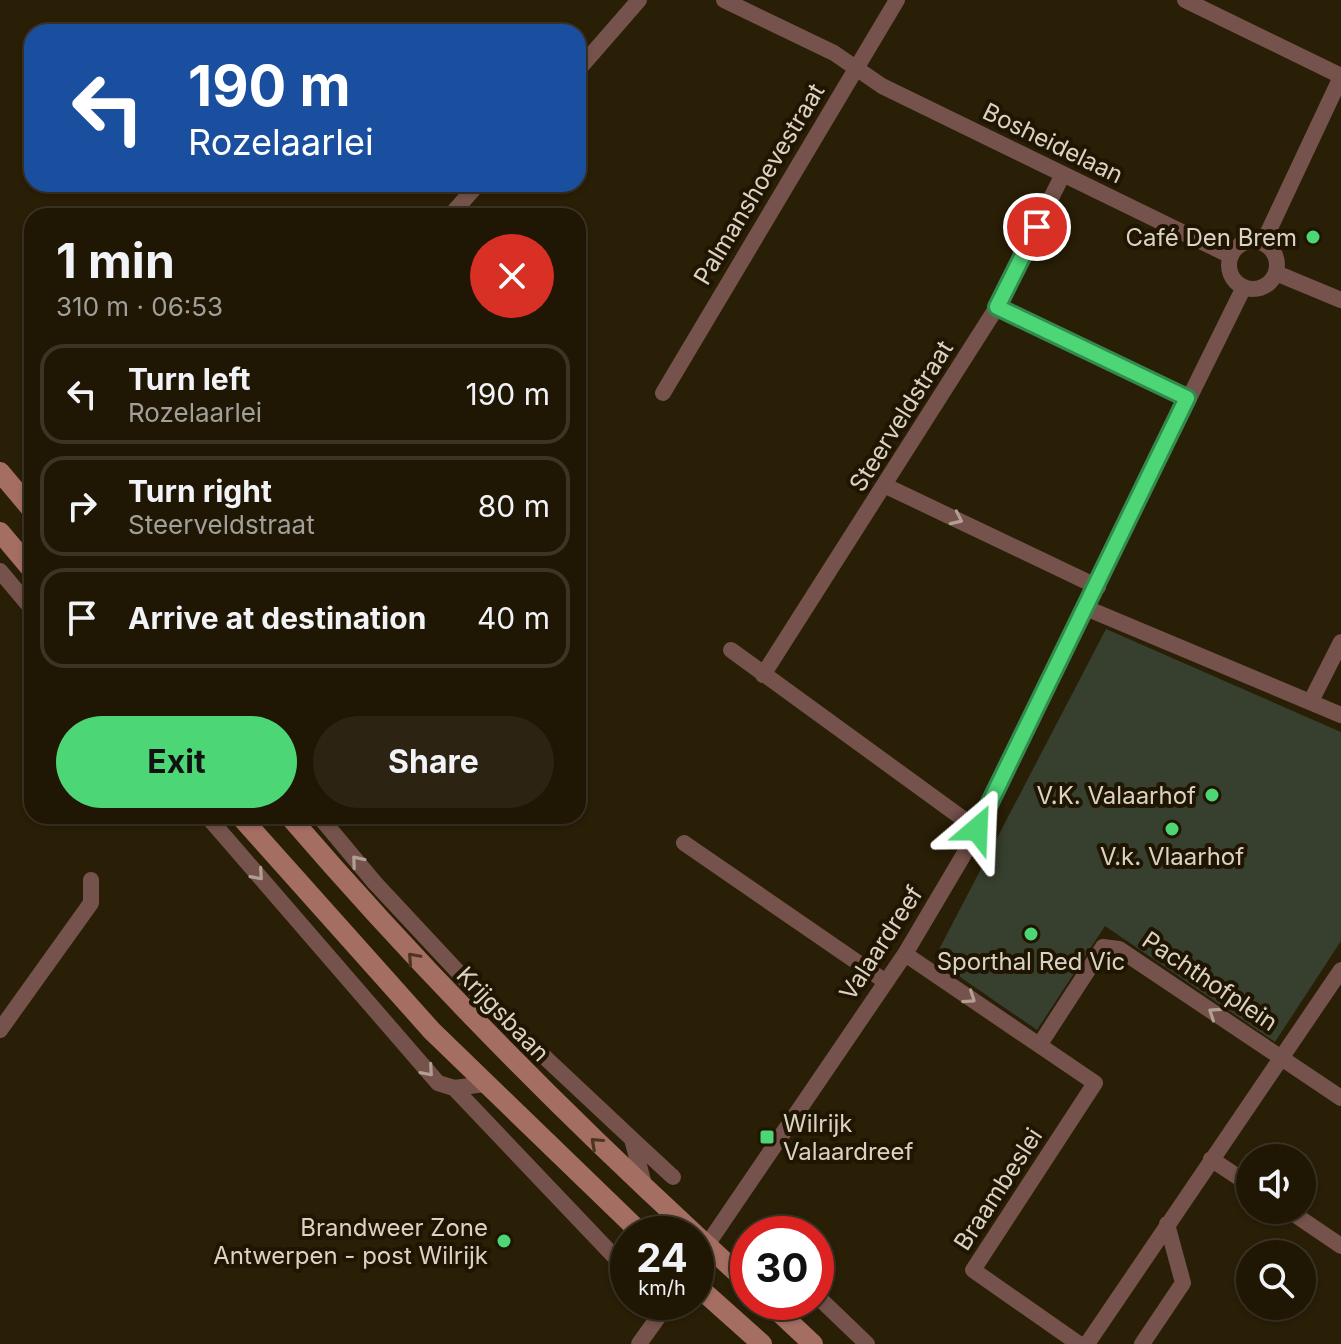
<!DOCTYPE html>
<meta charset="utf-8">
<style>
body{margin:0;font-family:Inter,sans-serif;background:#2c2313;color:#f1f3f6;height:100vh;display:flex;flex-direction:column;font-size:30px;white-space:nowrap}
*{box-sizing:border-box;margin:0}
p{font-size:26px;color:#a19f9a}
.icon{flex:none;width:44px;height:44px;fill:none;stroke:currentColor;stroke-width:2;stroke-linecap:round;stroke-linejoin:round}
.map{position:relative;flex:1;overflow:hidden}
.sheet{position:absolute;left:24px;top:208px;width:562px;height:616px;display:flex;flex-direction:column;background:#1f1604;border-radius:24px;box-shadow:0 2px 6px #0004,0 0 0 2px #3c3526}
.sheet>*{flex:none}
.banner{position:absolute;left:24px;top:24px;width:562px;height:168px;border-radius:24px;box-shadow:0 2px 6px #0004,0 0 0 2px #3c3526;background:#1a4fa0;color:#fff;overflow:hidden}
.controls{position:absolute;left:1236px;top:1144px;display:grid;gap:16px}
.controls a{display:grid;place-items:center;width:80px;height:80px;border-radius:50%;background:#1f1604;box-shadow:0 2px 6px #0004,0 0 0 2px #3c3526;font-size:40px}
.speed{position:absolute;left:610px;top:1216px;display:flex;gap:16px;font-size:40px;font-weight:700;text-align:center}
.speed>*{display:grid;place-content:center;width:104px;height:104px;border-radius:50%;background:#1f1604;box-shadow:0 2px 6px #0004,0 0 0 2px #3c3526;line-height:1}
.speed small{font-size:20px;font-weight:400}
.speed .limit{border:12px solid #d22;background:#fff;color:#111}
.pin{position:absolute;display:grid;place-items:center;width:68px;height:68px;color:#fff;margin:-34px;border:4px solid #fff;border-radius:50%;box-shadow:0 2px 8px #0007}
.me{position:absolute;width:88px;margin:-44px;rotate:26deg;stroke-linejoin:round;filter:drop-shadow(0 0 6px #0008)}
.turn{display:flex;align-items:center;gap:28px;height:168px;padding:0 32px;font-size:36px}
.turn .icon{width:104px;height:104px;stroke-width:2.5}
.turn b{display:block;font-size:56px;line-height:68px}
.round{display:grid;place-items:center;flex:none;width:84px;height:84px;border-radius:42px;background:#2c2313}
.headline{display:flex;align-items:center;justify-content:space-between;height:136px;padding:0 32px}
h1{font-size:48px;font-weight:700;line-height:60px}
.primary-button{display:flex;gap:16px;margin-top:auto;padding:16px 32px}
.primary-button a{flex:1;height:92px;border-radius:48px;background:#4dd676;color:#111;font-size:32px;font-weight:700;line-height:92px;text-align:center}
.primary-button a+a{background:#2c2313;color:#f1f3f6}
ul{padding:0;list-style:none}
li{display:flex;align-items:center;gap:24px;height:100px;margin:0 16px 12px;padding:0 16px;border:4px solid #3c3526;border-radius:24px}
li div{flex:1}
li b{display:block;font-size:30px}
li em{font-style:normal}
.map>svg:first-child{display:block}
</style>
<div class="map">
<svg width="1341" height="1344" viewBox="0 0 1341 1344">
<rect width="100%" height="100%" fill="#291e06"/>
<!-- green -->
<path fill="#373f2e" d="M 1106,629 L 1341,732 L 1341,941 L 1275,1042 L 1105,926 L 1037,1030 L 934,959 Z"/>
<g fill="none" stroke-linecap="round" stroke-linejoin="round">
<!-- minor -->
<path stroke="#75524b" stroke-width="16" d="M 724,0 L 834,53 L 882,86 L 1231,256
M 1185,0 L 1341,76
M 578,70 L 639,0
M 450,216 L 478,184
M1229 265a24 24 0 1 1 48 0a24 24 0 1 1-48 0Z
M 1263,243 L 1341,77
M 1276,273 L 1341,300
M 997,307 L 1187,398
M 663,393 L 897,0
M 886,486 L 1098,587
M 0,571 L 32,609
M 1086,608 L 1341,715
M 731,650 L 977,829
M 763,675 L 997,307 L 1063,174
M 1311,701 L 1341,642
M 207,816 L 438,1083 L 454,1088 L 485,1084
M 319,816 L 375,883 L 487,1003 L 632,1139 L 645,1188
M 684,843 L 886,982
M 905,954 L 1095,1083 L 973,1270 L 1079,1344
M 0,1030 L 91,903 L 91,880
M 1040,1044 L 1103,947 L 1119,949 L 1341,1098
M 454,1088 L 628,1271
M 633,1140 L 673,1177
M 1211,1159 L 1250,1185
M 1288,1210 L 1341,1246
M 696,1261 L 905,954 L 963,856 L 1244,287
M 816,1295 L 867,1344
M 639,1344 L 669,1302
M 1087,1344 L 1341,970
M 1142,1344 L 1183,1283 L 1167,1224"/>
<!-- secondary -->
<path stroke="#a56e63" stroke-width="20" d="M 0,472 L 32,510
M 0,532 L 32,570
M 240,816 L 432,1031 L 642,1234
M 289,816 C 418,966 550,1100 695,1234
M 696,1235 L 748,1283
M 696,1285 L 762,1344
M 768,1302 L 813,1344"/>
</g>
<!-- one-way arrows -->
<defs><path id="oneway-chevron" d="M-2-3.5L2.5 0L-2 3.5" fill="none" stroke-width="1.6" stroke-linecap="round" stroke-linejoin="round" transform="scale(2)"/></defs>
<g stroke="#b29f94">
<use href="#oneway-chevron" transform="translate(957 519) rotate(25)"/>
<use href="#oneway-chevron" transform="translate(357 861) rotate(-130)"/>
<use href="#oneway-chevron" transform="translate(258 875) rotate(49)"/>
<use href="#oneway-chevron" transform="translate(970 998) rotate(34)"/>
<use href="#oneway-chevron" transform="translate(1214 1013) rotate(-146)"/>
<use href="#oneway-chevron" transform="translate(428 1071) rotate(49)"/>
</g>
<g stroke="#4e3423">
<use href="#oneway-chevron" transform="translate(413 958) rotate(-132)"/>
<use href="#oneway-chevron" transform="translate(596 1143) rotate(-138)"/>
</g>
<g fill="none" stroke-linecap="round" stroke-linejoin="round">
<!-- route casing -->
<g stroke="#328b4d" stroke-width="20">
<path id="route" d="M 977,829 L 1187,398 L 997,307 L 1037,227"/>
</g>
<!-- route -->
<use href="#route" stroke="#4dd676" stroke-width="14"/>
</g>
<!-- markers -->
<g fill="#4dd676" stroke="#1f1500" stroke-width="3">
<circle cx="1313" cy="237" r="8"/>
<circle cx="1212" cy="795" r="8"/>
<circle cx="1172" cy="829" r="8"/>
<circle cx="1031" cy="934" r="8"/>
<rect x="759" y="1129" width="16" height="16" rx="4"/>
<circle cx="504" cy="1241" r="8"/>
</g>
<g text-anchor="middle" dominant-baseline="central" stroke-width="8" stroke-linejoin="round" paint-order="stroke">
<!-- street labels -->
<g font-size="24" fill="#dad3c5" stroke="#1f1500">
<text transform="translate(1053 143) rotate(26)">Bosheidelaan</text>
<text transform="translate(759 184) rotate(-59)">Palmanshoevestraat</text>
<text transform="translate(901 416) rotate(-58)">Steerveldstraat</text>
<text transform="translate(881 943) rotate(-57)">Valaardreef</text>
<text transform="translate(1210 981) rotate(34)">Pachthofplein</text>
<text transform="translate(503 1014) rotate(46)">Krijgsbaan</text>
<text transform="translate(998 1189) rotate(-57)">Braambeslei</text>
</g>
<!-- poi labels -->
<g font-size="24" fill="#dad3c5" stroke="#1f1500" text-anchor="end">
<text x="1297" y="237">Café Den Brem</text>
<text x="1196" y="795">V.K. Valaarhof</text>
<text x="1172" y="856" text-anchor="middle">V.k. Vlaarhof</text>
<text x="1031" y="961" text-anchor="middle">Sporthal Red Vic</text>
<text x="783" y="1123" text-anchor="start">Wilrijk<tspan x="783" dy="28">Valaardreef</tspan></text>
<text x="488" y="1227">Brandweer Zone<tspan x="488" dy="28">Antwerpen - post Wilrijk</tspan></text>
</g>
</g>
</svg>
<div class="controls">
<a><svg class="icon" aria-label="sound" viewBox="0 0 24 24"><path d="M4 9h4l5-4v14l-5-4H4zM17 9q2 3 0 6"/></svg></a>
<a><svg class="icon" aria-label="search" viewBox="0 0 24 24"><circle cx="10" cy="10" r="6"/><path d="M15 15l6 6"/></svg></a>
</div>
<div class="speed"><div>24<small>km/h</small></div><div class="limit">30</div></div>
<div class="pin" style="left:1037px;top:227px;background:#d93025"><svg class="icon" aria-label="arrive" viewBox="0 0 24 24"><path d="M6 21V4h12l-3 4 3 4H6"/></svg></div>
<svg class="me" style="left:977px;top:829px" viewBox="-20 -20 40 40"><path d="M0-17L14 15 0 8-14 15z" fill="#4dd676" stroke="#fff" stroke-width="4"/></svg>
<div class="banner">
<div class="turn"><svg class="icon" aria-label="left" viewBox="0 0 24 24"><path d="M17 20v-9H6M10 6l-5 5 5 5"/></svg><div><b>190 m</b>Rozelaarlei</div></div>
</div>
<section class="sheet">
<div class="headline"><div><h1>1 min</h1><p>310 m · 06:53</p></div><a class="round" style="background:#d93025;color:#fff"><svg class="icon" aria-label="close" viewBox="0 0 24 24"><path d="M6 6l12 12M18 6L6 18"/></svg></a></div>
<ul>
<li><svg class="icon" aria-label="left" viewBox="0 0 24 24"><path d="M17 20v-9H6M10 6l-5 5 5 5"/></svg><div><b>Turn left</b><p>Rozelaarlei</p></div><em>190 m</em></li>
<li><svg class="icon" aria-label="right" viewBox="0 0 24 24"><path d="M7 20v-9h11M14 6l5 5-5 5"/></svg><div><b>Turn right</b><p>Steerveldstraat</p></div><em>80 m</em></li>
<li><svg class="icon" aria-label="arrive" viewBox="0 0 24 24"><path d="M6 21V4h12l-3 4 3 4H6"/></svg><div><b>Arrive at destination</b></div><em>40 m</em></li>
</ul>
<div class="primary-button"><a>Exit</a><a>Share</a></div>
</section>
</div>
